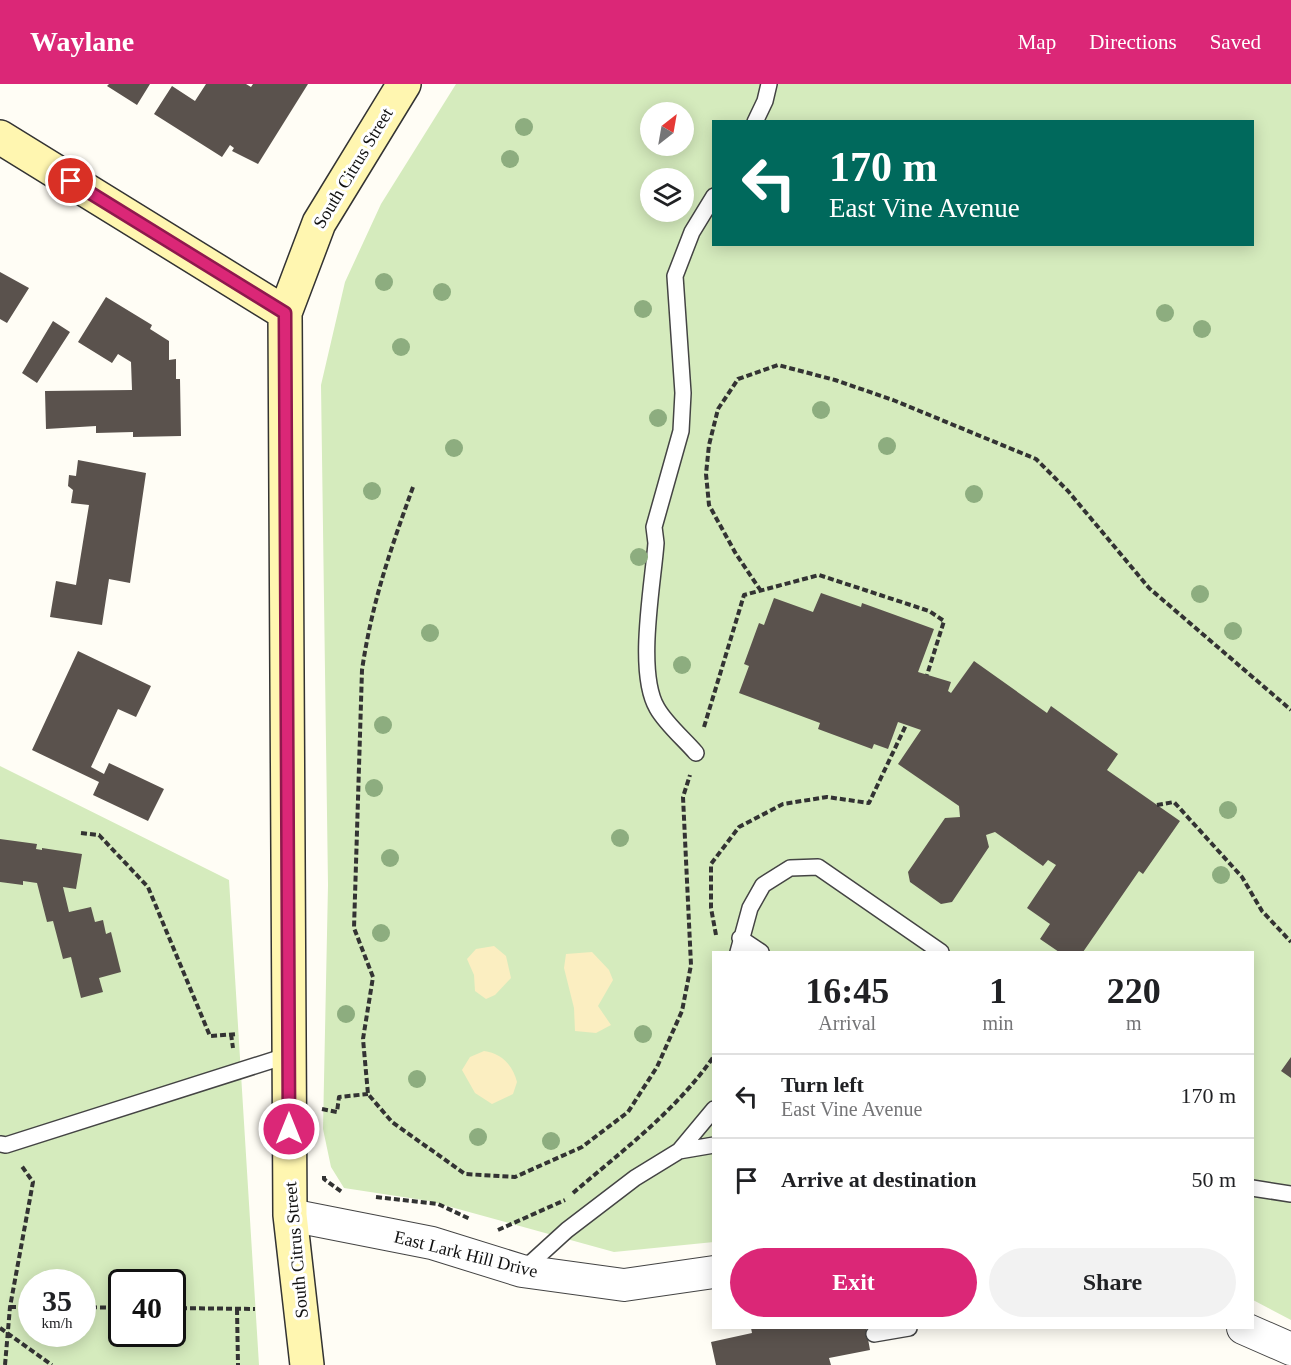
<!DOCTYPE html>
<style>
body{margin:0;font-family:"Times New Roman",serif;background:#f2f2f2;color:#202124;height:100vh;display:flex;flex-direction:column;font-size:22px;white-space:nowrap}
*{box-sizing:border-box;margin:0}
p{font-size:20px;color:#757577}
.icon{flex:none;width:33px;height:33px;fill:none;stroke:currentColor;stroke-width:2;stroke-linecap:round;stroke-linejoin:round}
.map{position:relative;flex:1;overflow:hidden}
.side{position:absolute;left:712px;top:867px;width:542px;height:378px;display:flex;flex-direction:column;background:#fff;border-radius:0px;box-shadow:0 3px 15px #0003}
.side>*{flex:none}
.top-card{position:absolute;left:712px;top:36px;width:542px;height:126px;border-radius:0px;box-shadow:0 3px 15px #0003;background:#00695c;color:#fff;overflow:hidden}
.needle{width:39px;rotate:31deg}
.controls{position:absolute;left:640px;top:18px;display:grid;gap:12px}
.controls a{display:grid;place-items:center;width:54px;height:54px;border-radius:50%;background:#fff;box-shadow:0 3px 15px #0003;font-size:30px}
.speed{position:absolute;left:18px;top:1185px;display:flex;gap:12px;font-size:30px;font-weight:700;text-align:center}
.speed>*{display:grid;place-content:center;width:78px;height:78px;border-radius:50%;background:#fff;box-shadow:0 3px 15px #0003;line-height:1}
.speed small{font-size:15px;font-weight:400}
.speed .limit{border:3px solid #111;border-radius:9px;background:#fff;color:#111}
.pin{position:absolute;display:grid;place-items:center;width:51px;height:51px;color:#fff;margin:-26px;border:3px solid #fff;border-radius:50%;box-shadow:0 2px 6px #0007}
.me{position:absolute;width:66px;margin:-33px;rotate:0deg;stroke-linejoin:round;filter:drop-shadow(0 0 4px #0008)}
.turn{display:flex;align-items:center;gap:21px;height:126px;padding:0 18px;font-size:27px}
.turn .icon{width:78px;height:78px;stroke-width:2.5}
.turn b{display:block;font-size:42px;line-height:51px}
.eta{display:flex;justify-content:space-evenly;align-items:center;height:102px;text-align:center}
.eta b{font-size:36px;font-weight:800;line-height:42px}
.primary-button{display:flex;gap:12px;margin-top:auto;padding:12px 18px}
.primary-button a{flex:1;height:69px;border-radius:36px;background:#db2777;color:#fff;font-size:24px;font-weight:800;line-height:69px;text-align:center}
.primary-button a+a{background:#f2f2f2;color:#202124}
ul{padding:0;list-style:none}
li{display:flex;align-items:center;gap:18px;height:84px;padding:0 18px;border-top:2px solid #e0e0e0}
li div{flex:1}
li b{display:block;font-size:22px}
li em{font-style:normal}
header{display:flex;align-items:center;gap:36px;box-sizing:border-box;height:84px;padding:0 30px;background:#db2777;color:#fff}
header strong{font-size:28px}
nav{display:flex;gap:33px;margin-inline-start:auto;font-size:21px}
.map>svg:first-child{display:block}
</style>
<header>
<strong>Waylane</strong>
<nav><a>Map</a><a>Directions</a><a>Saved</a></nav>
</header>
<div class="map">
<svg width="1291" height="1281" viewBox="0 0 1291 1281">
<rect width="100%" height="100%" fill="#fffdf5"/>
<!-- green -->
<path fill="#d5ebbd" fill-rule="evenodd" d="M 456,0 L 1291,0 L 1291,1236 L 1253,1216 L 1252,868 L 714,868 L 714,1158 L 614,1168 L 429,1117 L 344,1104 L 331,1083 L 323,1045 L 328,801 L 321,301 L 345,198 L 381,120 ZM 651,28 L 684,28 L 684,62 L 651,62 ZM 714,38 L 1252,38 L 1252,160 L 714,160 ZM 651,94 L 684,94 L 684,128 L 651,128 Z
M 0,682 L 229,796 L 259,1281 L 0,1281 ZM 32,1198 L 82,1198 L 82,1250 L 32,1250 ZM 122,1198 L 172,1198 L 172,1250 L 122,1250 Z"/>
<!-- sand -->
<path fill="#fbeec1" d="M 494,862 L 506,872 L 511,894 L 495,911 L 486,915 L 475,907 L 474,891 L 467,875 L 476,865 Z
M 592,868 L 609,886 L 613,896 L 598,922 L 611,941 L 596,949 L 575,947 L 574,924 L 564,884 L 566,870 Z
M 484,967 C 501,969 513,981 517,998 L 513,1010 L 492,1020 L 475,1009 L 462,986 L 470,973 Z"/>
<!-- building -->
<path fill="#5a524d" d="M 109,0 L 150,0 L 137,21 L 107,2 Z
M 206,0 L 246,0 L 251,3 L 253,0 L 308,0 L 258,80 L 232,67 L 234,64 L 230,61 L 222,73 L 154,30 L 172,2 L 195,17 Z
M 0,188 L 29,204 L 7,239 L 0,235 Z
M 106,213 L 152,241 L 150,245 L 169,257 L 169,276 L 176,275 L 176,295 L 180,295 L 181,352 L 133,353 L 133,348 L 96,349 L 96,342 L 46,345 L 45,307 L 132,306 L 131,278 L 118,270 L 112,279 L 78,258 Z
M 53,237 L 70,248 L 37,299 L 22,289 Z
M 78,376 L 146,389 L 130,499 L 109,495 L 102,541 L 50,533 L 56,497 L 76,501 L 89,421 L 71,419 L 73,406 L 68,402 L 69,391 L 76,392 Z
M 821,509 L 861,523 L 862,519 L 934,545 L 918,588 L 951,598 L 948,607 L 951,609 L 974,577 L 1047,629 L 1051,622 L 1118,670 L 1107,686 L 1180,737 L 1143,790 L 1139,787 L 1083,868 L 1059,868 L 1040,855 L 1050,840 L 1027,824 L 1056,781 L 1048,776 L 1043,782 L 995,748 L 986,751 L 989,763 L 952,818 L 941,820 L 910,798 L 908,788 L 945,734 L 960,733 L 959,722 L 898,680 L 921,646 L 898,638 L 888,665 L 874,660 L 872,665 L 818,645 L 820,639 L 739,609 L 749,582 L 744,580 L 759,539 L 764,541 L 774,514 L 813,528 Z
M 78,567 L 151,602 L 136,633 L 118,625 L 91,683 L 104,690 L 109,679 L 164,705 L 148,737 L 93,711 L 99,698 L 32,666 Z
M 0,755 L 37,760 L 36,765 L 42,766 L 42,764 L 82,770 L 76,805 L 63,803 L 69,828 L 91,823 L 95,838 L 103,836 L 106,850 L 111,848 L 121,888 L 99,894 L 103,908 L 81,914 L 71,873 L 63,875 L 53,837 L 47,838 L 37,799 L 23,797 L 23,801 L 0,798 Z
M 1291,973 L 1291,994 L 1281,987 Z
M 751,1244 L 866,1244 L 870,1266 L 829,1274 L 831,1281 L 716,1281 L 711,1258 L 752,1249 Z"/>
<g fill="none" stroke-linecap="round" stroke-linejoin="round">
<!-- lane casing -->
<g stroke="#444" stroke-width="18">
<path id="lane" d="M 755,38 L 765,17 L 769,0
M 696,669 C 684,655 666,640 657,624 C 636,588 653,500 656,459 L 654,443 L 681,347 L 683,309 L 675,192 L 692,148 L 714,112
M 740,854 L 761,868
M 738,868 L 750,824 L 763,801 L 790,784 L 818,783 L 941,868
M 0,1060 L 6,1061 L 289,971
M 679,1067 L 714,1061
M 1252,1104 L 1291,1110
M 522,1187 L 567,1146 L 635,1094 L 679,1067 L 714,1025
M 874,1250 L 909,1244"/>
</g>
<!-- street casing -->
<g stroke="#444" stroke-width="34">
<path id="street" d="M 290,1131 L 432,1159 L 522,1187 L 624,1201 L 714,1188
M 1243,1244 L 1291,1265"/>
</g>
<!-- secondary casing -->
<g stroke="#333" stroke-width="36">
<path id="secondary" d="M 0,53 L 285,229
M 307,1281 L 290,1131 L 285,229 L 319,139 L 404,0"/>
</g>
<!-- path -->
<path stroke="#333" stroke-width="4" stroke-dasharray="6 3" stroke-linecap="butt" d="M 413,403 C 390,467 372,518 362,586 L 354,844 L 373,893 L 363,955 L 368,1010 L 392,1038 L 465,1090 L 515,1093 L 582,1063 L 628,1028 L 657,983 L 682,927 L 691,881 L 683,713 L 690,691
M 761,507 L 736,470 L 709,421 L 706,390 L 709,361 L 718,325 L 738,295 L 778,281 L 835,296 L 893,316 L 1036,375 L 1068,407 L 1149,504 L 1291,626
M 704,643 L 744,511 L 819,491 L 929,527 L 944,537 L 927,591
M 1157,721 L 1174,718 L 1242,793 L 1262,827 L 1291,858
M 81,749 L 99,751 L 148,803 L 210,952 L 238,950
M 716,851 L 711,824 L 711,780 L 739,743 L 783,720 L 827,713 L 869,719 L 906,641
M 231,950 L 233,964
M 322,1025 L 337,1028 L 339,1013 L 368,1010
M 324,1092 L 324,1095 L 342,1108
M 573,1109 C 622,1067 677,1026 714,972
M 376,1113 L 438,1120 L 470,1135
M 498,1146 L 565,1116
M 10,1223 L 32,1223
M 82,1223 L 122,1224
M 172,1224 L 255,1225
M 237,1225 L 238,1281
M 0,1244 L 52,1281
M 5,1281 L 10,1223 L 33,1098 L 21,1081"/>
<!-- lane -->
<use href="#lane" stroke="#fff" stroke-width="15"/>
<!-- street -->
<use href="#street" stroke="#fff" stroke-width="32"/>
<!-- secondary -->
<use href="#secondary" stroke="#fff6b0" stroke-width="33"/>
</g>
<!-- trees -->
<g fill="#8dad7f">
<circle cx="524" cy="43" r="9"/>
<circle cx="510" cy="75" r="9"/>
<circle cx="384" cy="198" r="9"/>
<circle cx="442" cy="208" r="9"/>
<circle cx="643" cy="225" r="9"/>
<circle cx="1165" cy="229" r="9"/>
<circle cx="1202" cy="245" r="9"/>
<circle cx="401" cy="263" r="9"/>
<circle cx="821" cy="326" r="9"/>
<circle cx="658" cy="334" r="9"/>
<circle cx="887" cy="362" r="9"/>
<circle cx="454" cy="364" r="9"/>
<circle cx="372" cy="407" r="9"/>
<circle cx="974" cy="410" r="9"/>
<circle cx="639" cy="473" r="9"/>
<circle cx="1200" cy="510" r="9"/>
<circle cx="1233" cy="547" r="9"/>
<circle cx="430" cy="549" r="9"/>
<circle cx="682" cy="581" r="9"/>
<circle cx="383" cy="641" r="9"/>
<circle cx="374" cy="704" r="9"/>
<circle cx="1228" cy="726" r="9"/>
<circle cx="620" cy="754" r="9"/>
<circle cx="390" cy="774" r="9"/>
<circle cx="1221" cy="791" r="9"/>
<circle cx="381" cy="849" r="9"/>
<circle cx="346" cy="930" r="9"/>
<circle cx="643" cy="950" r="9"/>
<circle cx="417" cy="995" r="9"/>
<circle cx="478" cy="1053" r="9"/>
<circle cx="551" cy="1057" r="9"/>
</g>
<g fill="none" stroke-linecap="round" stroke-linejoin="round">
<!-- route casing -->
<g stroke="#8e194d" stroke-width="15">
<path id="route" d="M 71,97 L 285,229 L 289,1045"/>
</g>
<!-- route -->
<use href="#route" stroke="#db2777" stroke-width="10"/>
</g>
<g text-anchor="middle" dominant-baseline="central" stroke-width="6" stroke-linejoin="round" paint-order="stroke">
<!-- street labels -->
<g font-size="18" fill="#111" stroke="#fff">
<text transform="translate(353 84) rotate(-59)">South Citrus Street</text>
<text transform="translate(296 1166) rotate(-95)">South Citrus Street</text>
<text transform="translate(466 1170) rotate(14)">East Lark Hill Drive</text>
</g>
</g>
</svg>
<div class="controls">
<a><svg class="needle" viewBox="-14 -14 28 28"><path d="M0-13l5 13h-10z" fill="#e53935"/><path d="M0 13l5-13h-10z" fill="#757577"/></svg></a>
<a><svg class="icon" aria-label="layers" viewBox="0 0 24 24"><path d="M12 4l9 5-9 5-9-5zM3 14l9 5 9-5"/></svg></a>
</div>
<div class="speed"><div>35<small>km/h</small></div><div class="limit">40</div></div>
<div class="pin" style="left:71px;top:97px;background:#d93025"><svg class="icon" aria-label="arrive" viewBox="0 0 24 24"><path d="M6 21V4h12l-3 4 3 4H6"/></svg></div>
<svg class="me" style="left:289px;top:1045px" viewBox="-20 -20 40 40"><circle r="17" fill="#db2777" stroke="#fff" stroke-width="3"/><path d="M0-11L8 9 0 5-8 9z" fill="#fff"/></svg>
<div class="top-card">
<div class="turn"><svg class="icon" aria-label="left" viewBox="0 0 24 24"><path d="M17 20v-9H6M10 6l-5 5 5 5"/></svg><div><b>170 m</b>East Vine Avenue</div></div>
</div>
<section class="side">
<div class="eta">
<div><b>16:45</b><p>Arrival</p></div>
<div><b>1</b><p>min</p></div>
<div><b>220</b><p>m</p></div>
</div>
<ul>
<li><svg class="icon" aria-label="left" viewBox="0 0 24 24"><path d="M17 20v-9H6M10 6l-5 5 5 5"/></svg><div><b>Turn left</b><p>East Vine Avenue</p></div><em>170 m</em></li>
<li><svg class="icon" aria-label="arrive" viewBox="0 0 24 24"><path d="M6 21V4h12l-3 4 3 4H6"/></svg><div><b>Arrive at destination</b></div><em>50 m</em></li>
</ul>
<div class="primary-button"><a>Exit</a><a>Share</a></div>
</section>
</div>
